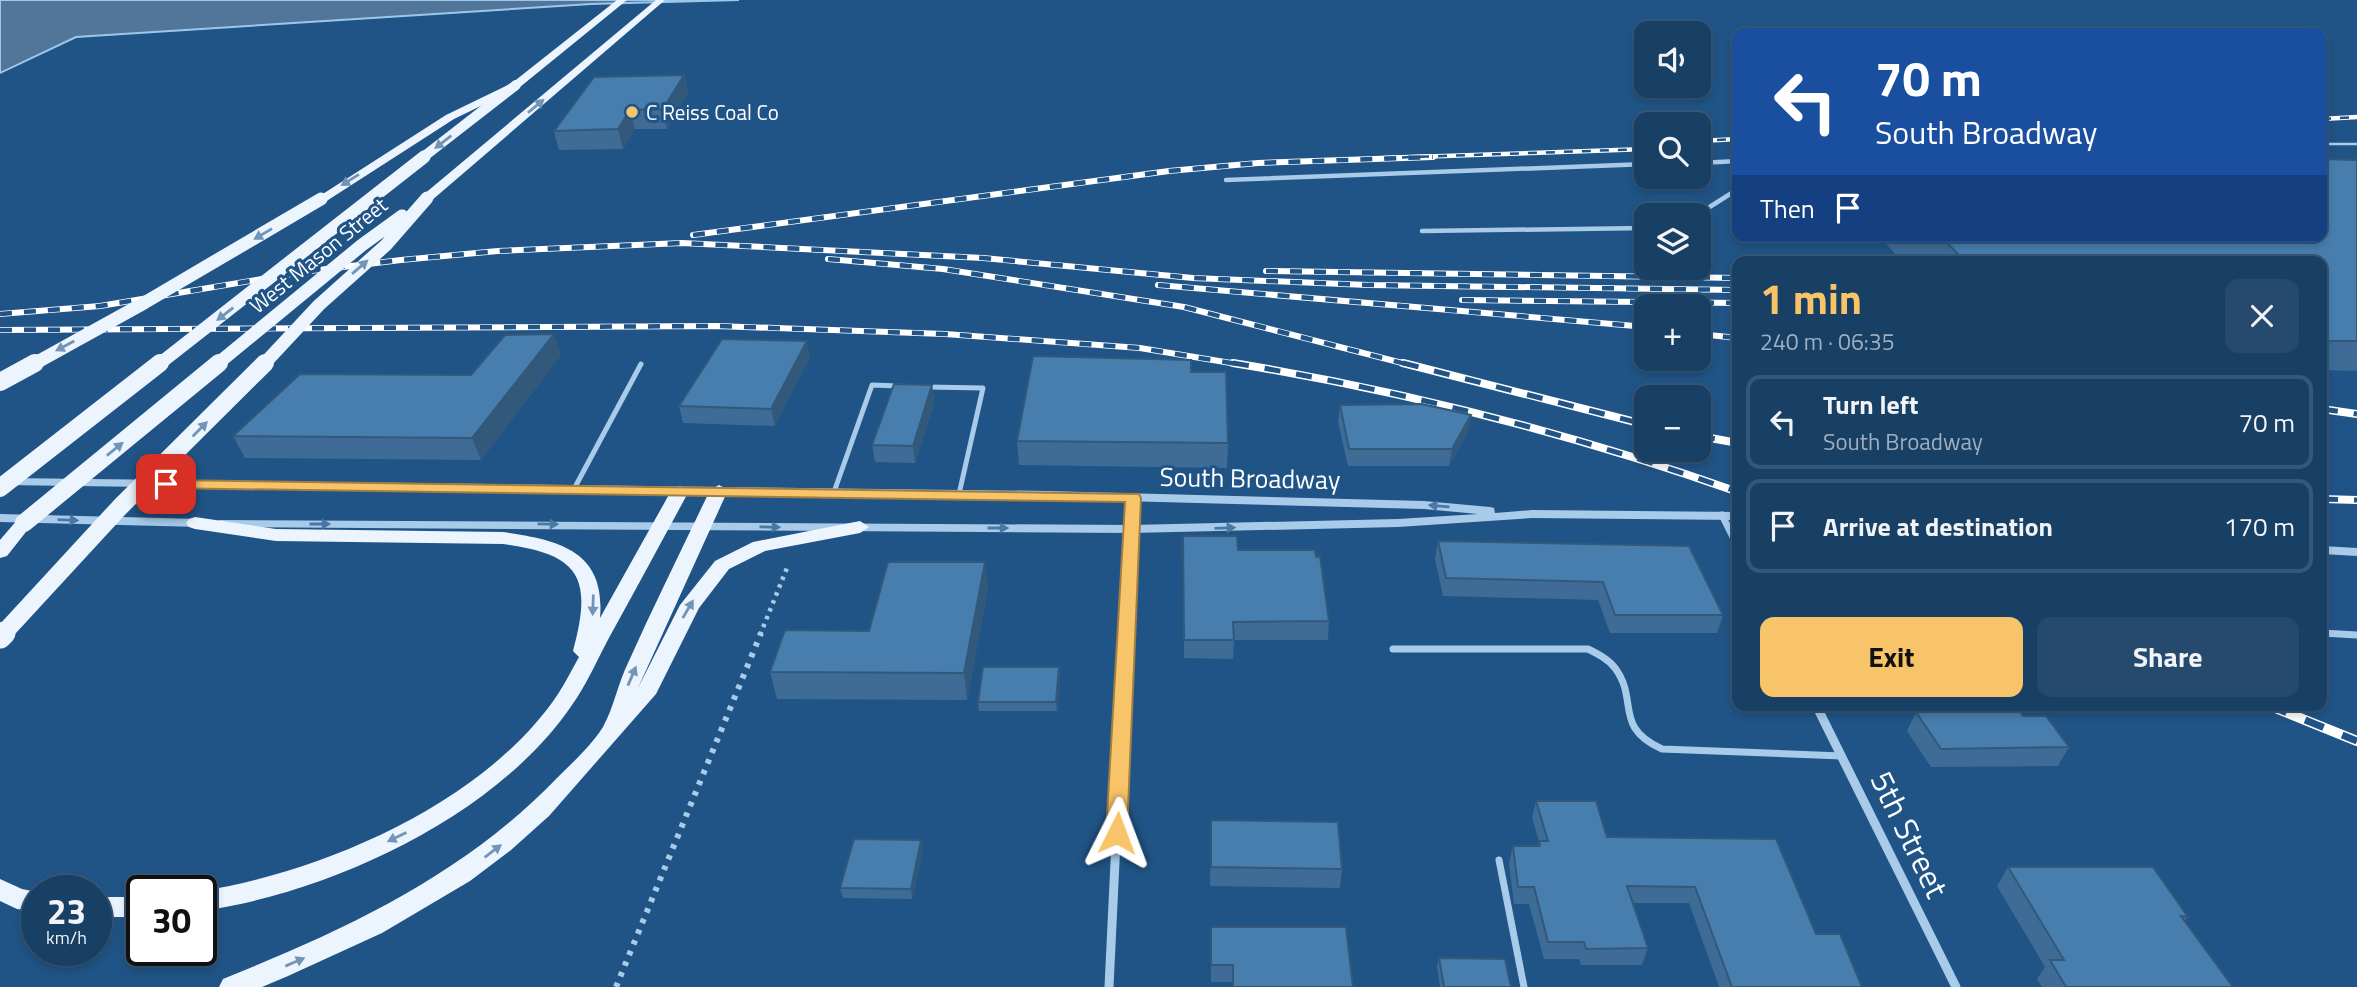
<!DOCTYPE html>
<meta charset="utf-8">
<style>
body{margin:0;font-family:"Titillium Web",sans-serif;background:#254a6d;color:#f1f3f6;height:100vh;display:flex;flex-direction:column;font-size:26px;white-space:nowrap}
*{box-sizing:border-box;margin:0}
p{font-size:23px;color:#9fafbf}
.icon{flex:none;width:38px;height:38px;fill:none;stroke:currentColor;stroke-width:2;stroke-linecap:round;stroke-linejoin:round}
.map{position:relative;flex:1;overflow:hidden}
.drawer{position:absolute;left:1732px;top:256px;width:595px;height:455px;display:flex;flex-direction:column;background:#183f64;border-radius:14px;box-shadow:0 4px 10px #0003,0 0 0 2px #365878}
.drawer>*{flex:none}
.banner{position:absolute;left:1732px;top:28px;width:595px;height:214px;border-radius:14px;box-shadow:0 4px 10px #0003,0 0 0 2px #365878;background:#1a4fa0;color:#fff;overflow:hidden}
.buttons{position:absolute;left:1634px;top:21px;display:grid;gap:14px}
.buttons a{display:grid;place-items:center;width:77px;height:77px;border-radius:14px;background:#183f64;box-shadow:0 4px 10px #0003,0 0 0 2px #365878;font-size:35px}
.speed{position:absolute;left:21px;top:875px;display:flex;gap:14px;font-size:35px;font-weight:700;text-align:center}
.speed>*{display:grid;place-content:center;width:91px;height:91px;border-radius:50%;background:#183f64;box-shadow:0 4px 10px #0003,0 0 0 2px #365878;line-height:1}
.speed small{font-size:18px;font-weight:400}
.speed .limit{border:4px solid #111;border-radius:10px;background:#fff;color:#111}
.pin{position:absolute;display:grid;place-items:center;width:60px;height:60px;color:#fff;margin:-30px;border-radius:14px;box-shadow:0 4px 10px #0006}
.me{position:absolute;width:77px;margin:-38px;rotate:3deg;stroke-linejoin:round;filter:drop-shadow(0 0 5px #0008)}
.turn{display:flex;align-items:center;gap:24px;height:147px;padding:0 28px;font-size:32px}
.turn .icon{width:91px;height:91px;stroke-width:2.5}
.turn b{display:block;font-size:49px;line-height:60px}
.then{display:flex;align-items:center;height:66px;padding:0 28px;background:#0003;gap:14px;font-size:26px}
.round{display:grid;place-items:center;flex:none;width:74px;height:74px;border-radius:14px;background:#254a6d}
.summary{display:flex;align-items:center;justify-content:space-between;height:119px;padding:0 28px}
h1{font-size:42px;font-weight:700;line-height:52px;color:#f8c469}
.primary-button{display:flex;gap:14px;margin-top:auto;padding:14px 28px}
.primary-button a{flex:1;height:80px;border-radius:14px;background:#f8c469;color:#111;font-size:28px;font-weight:700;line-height:80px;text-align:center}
.primary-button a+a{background:#254a6d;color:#f1f3f6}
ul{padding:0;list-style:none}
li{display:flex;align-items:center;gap:21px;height:94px;margin:0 14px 10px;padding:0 14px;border:4px solid #365878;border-radius:14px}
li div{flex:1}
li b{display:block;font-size:26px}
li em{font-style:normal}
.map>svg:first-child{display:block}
</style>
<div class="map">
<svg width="2357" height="987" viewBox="0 0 2357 987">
<rect width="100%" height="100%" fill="#205486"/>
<!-- water -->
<path fill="#51769a" stroke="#9cc7eb" stroke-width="2" d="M 0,0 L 739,0 L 591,4 L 76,37 L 0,73 Z"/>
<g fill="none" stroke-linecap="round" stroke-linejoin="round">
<!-- path-far1 -->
<path stroke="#a9cbea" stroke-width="4.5" stroke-dasharray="3.5 5" stroke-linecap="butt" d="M 760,635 L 787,568"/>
<!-- path -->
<path stroke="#a9cbea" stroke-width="6" stroke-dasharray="4.5 7" stroke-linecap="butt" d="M 616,987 L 761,633"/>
<!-- service-far3 -->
<path stroke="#a9cbea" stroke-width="2.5" d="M 2322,144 L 2357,144"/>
<!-- service-far2 -->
<path stroke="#a9cbea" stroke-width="4.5" d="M 1699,163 L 1738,161
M 1226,180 L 1647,164
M 1697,215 L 1738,189
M 1422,231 L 1647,228"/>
<!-- service-far1 -->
<path stroke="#a9cbea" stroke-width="5" d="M 927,387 L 983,388 L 959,494
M 574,489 L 641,364
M 834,492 L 872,385 L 899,386
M 2322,633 L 2350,635"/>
<!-- service -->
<path stroke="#a9cbea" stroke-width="7" d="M 2322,633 L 2357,635
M 1393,649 L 1588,649 C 1598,654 1608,659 1615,668 C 1639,700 1613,727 1662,749 L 1842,756
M 1499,860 L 1524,987"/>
<!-- minor-far1 -->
<path stroke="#a9cbea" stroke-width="7" d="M 1722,515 L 1738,547
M 1126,635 L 1133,498"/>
<!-- minor -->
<path stroke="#a9cbea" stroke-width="9" d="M 1816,705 L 1956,987
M 1109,987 L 1126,633"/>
<!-- tertiary -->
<path fill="#a9cbea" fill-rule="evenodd" d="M 7,478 L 1047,491 L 1424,501 L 1490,507 L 1494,508 L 1495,513 L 1532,510 L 1738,512 L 1738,520 L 1532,518 L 1398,527 L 1131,533 L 223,527 L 219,526 L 217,523 L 219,520 L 1131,525 L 1398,519 L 1478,514 L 1424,509 L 1047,499 L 3,485 L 1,482 L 3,479 Z
M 0,514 L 201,519 L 207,523 L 201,527 L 0,522 Z
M 2322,546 L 2357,548 L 2357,556 L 2322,554 Z"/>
<!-- primary -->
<path fill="#ecf5fe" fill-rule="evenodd" d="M 617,0 L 627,0 L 520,87 L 454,119 L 325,202 L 317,202 L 315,199 L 446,115 L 512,83 Z
M 656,0 L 665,0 L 431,201 L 423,201 L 423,195 Z
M 719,485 L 728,490 L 638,688 L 680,605 L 715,561 L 753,542 L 860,521 L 869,527 L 860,533 L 765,551 L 729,569 L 699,608 L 656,694 L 549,816 L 511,850 L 470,881 L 382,933 L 288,976 L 262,987 L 219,987 L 223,979 C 345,930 464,875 557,778 C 573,762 591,746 603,727 C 614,707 618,683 628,663 C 654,605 683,547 710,490 Z
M 680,486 L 689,491 C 663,539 637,587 610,636 C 598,658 587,684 572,705 C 497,816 331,893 201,911 L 201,891 C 324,872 486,802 558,694 C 566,682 572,669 579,657 L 573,651 C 593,577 580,554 503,544 L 276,541 L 195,529 L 189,527 L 186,523 L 189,519 L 195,517 L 276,529 L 503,532 C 558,540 606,550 600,618 L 671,491 Z
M 24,517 L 33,523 L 7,556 L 0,558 L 0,540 L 18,519 Z
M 0,879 L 22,889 L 37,892 L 37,912 L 17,909 L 0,901 Z
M 96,897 L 142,897 L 142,917 L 96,917 Z"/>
<!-- rail-far3 casing -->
<g stroke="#fff" stroke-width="4.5">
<path id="rail-far3" d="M 2322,119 L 2357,117
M 1699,141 L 1738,139
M 1384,158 L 1647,149"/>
</g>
<!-- rail-far2 casing -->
<g stroke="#fff" stroke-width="6">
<path id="rail-far2" d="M 693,235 L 1169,171 L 1258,163 L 1433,157
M 828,259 L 943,269 L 1184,307 L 1410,365
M 1266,271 L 1738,278
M 1158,285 L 1647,327
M 1462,300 L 1738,303
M 0,314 L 100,306 L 310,271 L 401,260 L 498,251 L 682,243 L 983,258 L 1193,278 L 1368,285 L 1738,290
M 0,330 L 717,326 L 945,334 L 1140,348 L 1243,365
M 1699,334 L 1738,338"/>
</g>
<!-- rail-far1 casing -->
<g stroke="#fff" stroke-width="8">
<path id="rail-far1" d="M 1233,363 C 1405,391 1573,434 1738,492
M 1403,363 L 1647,425
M 2322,409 L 2357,414
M 1699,436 L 1738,443
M 2322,499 L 2357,500"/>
</g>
<!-- rail casing -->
<g stroke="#fff" stroke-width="10">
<path id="rail" d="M 2268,705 L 2357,741"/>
</g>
<!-- rail-far3 -->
<use href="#rail-far3" stroke="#205486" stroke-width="2.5" stroke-dasharray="9" stroke-linecap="butt"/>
<!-- rail-far2 -->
<use href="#rail-far2" stroke="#205486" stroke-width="4.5" stroke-dasharray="12" stroke-linecap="butt"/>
<!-- rail-far1 -->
<use href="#rail-far1" stroke="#205486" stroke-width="5" stroke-dasharray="16" stroke-linecap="butt"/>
<!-- rail -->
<use href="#rail" stroke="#205486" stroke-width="7" stroke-dasharray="20" stroke-linecap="butt"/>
<!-- primary-bridge-far3 -->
<path stroke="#ecf5fe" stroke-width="10" d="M 422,158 L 516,85"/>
<!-- primary-bridge-far2 -->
<path stroke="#ecf5fe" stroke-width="13" d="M 32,365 L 144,303 L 321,199
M 158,365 L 424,157
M 216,365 L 362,245 L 402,216
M 263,365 L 319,305 L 386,245 L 427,198"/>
<!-- primary-bridge-far1 -->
<path stroke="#ecf5fe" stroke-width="18" d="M 0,382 L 35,363
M 0,488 L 160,363
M 24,523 L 219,363
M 2,635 L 120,507 L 265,363"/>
<!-- primary-bridge -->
<path stroke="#ecf5fe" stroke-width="23" d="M 0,637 L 4,633"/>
</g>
<!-- wall -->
<path fill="#3e6c96" d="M 684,75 L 688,93 L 667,129 L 635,129 L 623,149 L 559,150 L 554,131 Z
M 2357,160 L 2357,371 L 2322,370 L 2322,261 L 1901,261 L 1882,239 L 1813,239 L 1811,236 L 2322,236 Z
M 561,355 L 481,460 L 245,458 L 233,436 L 471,375 Z
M 810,357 L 775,426 L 683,423 L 679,406 Z
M 1191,372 L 1228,443 L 1227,468 L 1019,465 L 1017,441 Z
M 935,401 L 915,463 L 875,462 L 872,445 Z
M 1340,405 L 1468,432 L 1449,466 L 1348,466 L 1338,422 Z
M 1183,536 L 1238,550 L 1329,621 L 1328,640 L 1234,640 L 1233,659 L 1184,658 Z
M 1438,541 L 1689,546 L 1723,615 L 1717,633 L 1610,633 L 1598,600 L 1443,596 L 1435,559 Z
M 988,588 L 967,700 L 777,699 L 770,672 Z
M 1059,667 L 1060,677 L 1057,711 L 979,711 L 978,702 Z
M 1916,712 L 2023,716 L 2069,747 L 2058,766 L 1931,767 L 1907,731 Z
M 1536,801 L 1607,837 L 1816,934 L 1862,987 L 1719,987 L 1689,903 L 1633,903 L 1648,948 L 1642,965 L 1581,965 L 1579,959 L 1544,959 L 1529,904 L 1514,904 L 1509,863 L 1513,846 L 1538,846 L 1539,842 L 1532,817 Z
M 1211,820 L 1342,869 L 1340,888 L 1210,886 Z
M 921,840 L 923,849 L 912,899 L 843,898 L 840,888 Z
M 2008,867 L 2188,917 L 2184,922 L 2233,987 L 2042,987 L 2037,979 L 2045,967 L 1997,886 Z
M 1211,927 L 1353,987 L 1232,987 L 1232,982 L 1211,982 Z
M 1439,958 L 1511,987 L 1440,987 L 1437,967 Z"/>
<!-- shaded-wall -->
<path fill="#32587a" d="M 684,75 L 688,93 L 667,129 L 663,109 Z
M 630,110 L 635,129 L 623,149 L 618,129 Z
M 554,334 L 561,355 L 481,460 L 472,438 Z
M 807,341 L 810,357 L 775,426 L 771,409 Z
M 932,385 L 935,401 L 915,463 L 913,446 Z
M 1471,415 L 1468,432 L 1449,466 L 1452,449 Z
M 985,562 L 988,588 L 967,700 L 964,673 Z
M 1059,667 L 1060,677 L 1057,711 L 1056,702 Z
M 921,840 L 923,849 L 912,899 L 911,889 Z"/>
<!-- building -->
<path fill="#487eae" stroke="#32587a" stroke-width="2" d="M 684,75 L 663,109 L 630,110 L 618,129 L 554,131 L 594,77 Z
M 2322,159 L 2357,160 L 2357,341 L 2322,341 L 2322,261 L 1964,260 L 1942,238 L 1915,238 L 1914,236 L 2322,236 Z
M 554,334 L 472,438 L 233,436 L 300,374 L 471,375 L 505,335 Z
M 722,339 L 807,341 L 771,409 L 679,406 Z
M 1033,356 L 1191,360 L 1191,372 L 1226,372 L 1228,443 L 1017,441 Z
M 894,384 L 932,385 L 913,446 L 872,445 Z
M 1422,404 L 1471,415 L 1452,449 L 1349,449 L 1340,405 Z
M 1183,536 L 1237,536 L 1238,550 L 1315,550 L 1316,557 L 1320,556 L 1329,621 L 1233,622 L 1234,640 L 1184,640 Z
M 1438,541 L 1689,546 L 1723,615 L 1615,615 L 1603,582 L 1446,578 Z
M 888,562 L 985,562 L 964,673 L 770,672 L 785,630 L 869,631 Z
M 983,667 L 1059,667 L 1056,702 L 978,702 Z
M 2020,711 L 2023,716 L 2046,716 L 2069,747 L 1941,749 L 1916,712 Z
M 1536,801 L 1596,801 L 1607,837 L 1776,839 L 1816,934 L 1840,934 L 1862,987 L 1732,987 L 1695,887 L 1627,886 L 1648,948 L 1586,949 L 1584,942 L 1548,942 L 1534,887 L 1518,887 L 1513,846 L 1540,846 L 1539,841 L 1548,841 Z
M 1211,820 L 1338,822 L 1342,869 L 1211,867 Z
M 854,839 L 921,840 L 911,889 L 840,888 Z
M 2008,867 L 2153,867 L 2188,917 L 2181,916 L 2233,987 L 2066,987 L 2050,960 L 2064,960 Z
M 1211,927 L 1346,927 L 1353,987 L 1233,987 L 1233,965 L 1211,965 Z
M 1439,958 L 1505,959 L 1511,987 L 1444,987 Z"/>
<!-- one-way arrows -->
<defs><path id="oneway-solid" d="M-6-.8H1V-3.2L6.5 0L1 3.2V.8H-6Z" transform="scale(1.75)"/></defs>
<g fill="#7294b6">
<use href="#oneway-solid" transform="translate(536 106) rotate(-40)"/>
<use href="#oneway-solid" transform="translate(443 142) rotate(142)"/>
<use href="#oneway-solid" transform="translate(350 180) rotate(148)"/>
<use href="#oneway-solid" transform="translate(263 234) rotate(149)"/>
<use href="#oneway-solid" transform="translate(360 267) rotate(-41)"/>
<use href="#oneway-solid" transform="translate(225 314) rotate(142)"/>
<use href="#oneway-solid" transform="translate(65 346) rotate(152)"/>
<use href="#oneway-solid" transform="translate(200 429) rotate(-45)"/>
<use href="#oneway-solid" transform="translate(115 449) rotate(-39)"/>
<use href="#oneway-solid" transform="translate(593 605) rotate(92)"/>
<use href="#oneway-solid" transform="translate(688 609) rotate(-60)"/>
<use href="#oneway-solid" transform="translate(632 676) rotate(-67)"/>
<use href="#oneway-solid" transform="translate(397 837) rotate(154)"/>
<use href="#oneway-solid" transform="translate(493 851) rotate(-37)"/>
<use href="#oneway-solid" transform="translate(295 962) rotate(-23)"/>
</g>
<g fill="#4978a4">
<use href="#oneway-solid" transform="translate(1439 506) rotate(-175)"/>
<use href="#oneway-solid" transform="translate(68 520) rotate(2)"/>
<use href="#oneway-solid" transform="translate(320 524)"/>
<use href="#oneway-solid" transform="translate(548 524) rotate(1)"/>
<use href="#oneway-solid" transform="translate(770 527) rotate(1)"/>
<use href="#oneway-solid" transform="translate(998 528)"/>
<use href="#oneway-solid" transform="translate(1225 528) rotate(-2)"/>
</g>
<!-- route -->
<path fill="#f8c469" stroke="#a17f44" stroke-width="2" d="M 166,480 L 1139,494 L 1141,498 L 1127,833 L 1124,839 L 1117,841 L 1109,839 L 1106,833 L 1125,502 L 160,488 L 158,484 Z"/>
<!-- markers -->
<circle fill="#f8c469" stroke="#205486" stroke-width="2.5" cx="632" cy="112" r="7"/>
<g text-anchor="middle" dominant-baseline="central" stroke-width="6" stroke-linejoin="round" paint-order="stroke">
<!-- far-poi labels -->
<g font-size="21" fill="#fff" stroke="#205486" text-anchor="start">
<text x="646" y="112">C Reiss Coal Co</text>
</g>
<!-- far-street labels -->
<g font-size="21" fill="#fff" stroke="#205486">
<text transform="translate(318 255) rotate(-39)">West Mason Street</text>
</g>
<!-- street labels -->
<g font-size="26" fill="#fff" stroke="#205486">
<text transform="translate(1250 478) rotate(1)">South Broadway</text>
</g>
<!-- near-street labels -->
<g font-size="32" fill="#fff" stroke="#205486">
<text transform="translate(1910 834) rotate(64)">5th Street</text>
</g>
</g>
</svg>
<div class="buttons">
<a><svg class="icon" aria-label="sound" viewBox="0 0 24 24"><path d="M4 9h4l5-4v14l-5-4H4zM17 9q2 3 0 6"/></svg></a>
<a><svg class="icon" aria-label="search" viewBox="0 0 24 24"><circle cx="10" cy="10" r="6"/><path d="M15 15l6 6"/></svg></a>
<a><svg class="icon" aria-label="layers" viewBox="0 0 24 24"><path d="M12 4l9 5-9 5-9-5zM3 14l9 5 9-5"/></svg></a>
<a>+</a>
<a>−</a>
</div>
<div class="speed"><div>23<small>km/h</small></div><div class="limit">30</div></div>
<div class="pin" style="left:166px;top:484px;background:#d93025"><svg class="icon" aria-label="arrive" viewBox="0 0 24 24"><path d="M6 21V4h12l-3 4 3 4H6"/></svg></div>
<svg class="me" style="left:1117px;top:833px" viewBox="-20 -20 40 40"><path d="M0-17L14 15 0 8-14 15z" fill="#f8c469" stroke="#fff" stroke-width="4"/></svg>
<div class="banner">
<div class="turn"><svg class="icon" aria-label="left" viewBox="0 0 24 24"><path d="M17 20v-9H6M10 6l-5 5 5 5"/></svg><div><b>70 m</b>South Broadway</div></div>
<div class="then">Then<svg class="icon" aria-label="arrive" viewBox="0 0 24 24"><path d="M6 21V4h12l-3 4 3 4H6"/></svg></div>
</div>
<section class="drawer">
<div class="summary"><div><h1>1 min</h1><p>240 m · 06:35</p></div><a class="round"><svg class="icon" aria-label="close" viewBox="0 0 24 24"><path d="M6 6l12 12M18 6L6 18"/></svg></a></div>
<ul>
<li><svg class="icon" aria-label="left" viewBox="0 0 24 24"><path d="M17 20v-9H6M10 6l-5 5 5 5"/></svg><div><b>Turn left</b><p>South Broadway</p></div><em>70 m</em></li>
<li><svg class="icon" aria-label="arrive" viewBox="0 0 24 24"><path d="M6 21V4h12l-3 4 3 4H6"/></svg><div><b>Arrive at destination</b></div><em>170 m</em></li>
</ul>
<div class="primary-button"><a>Exit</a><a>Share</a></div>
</section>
</div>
